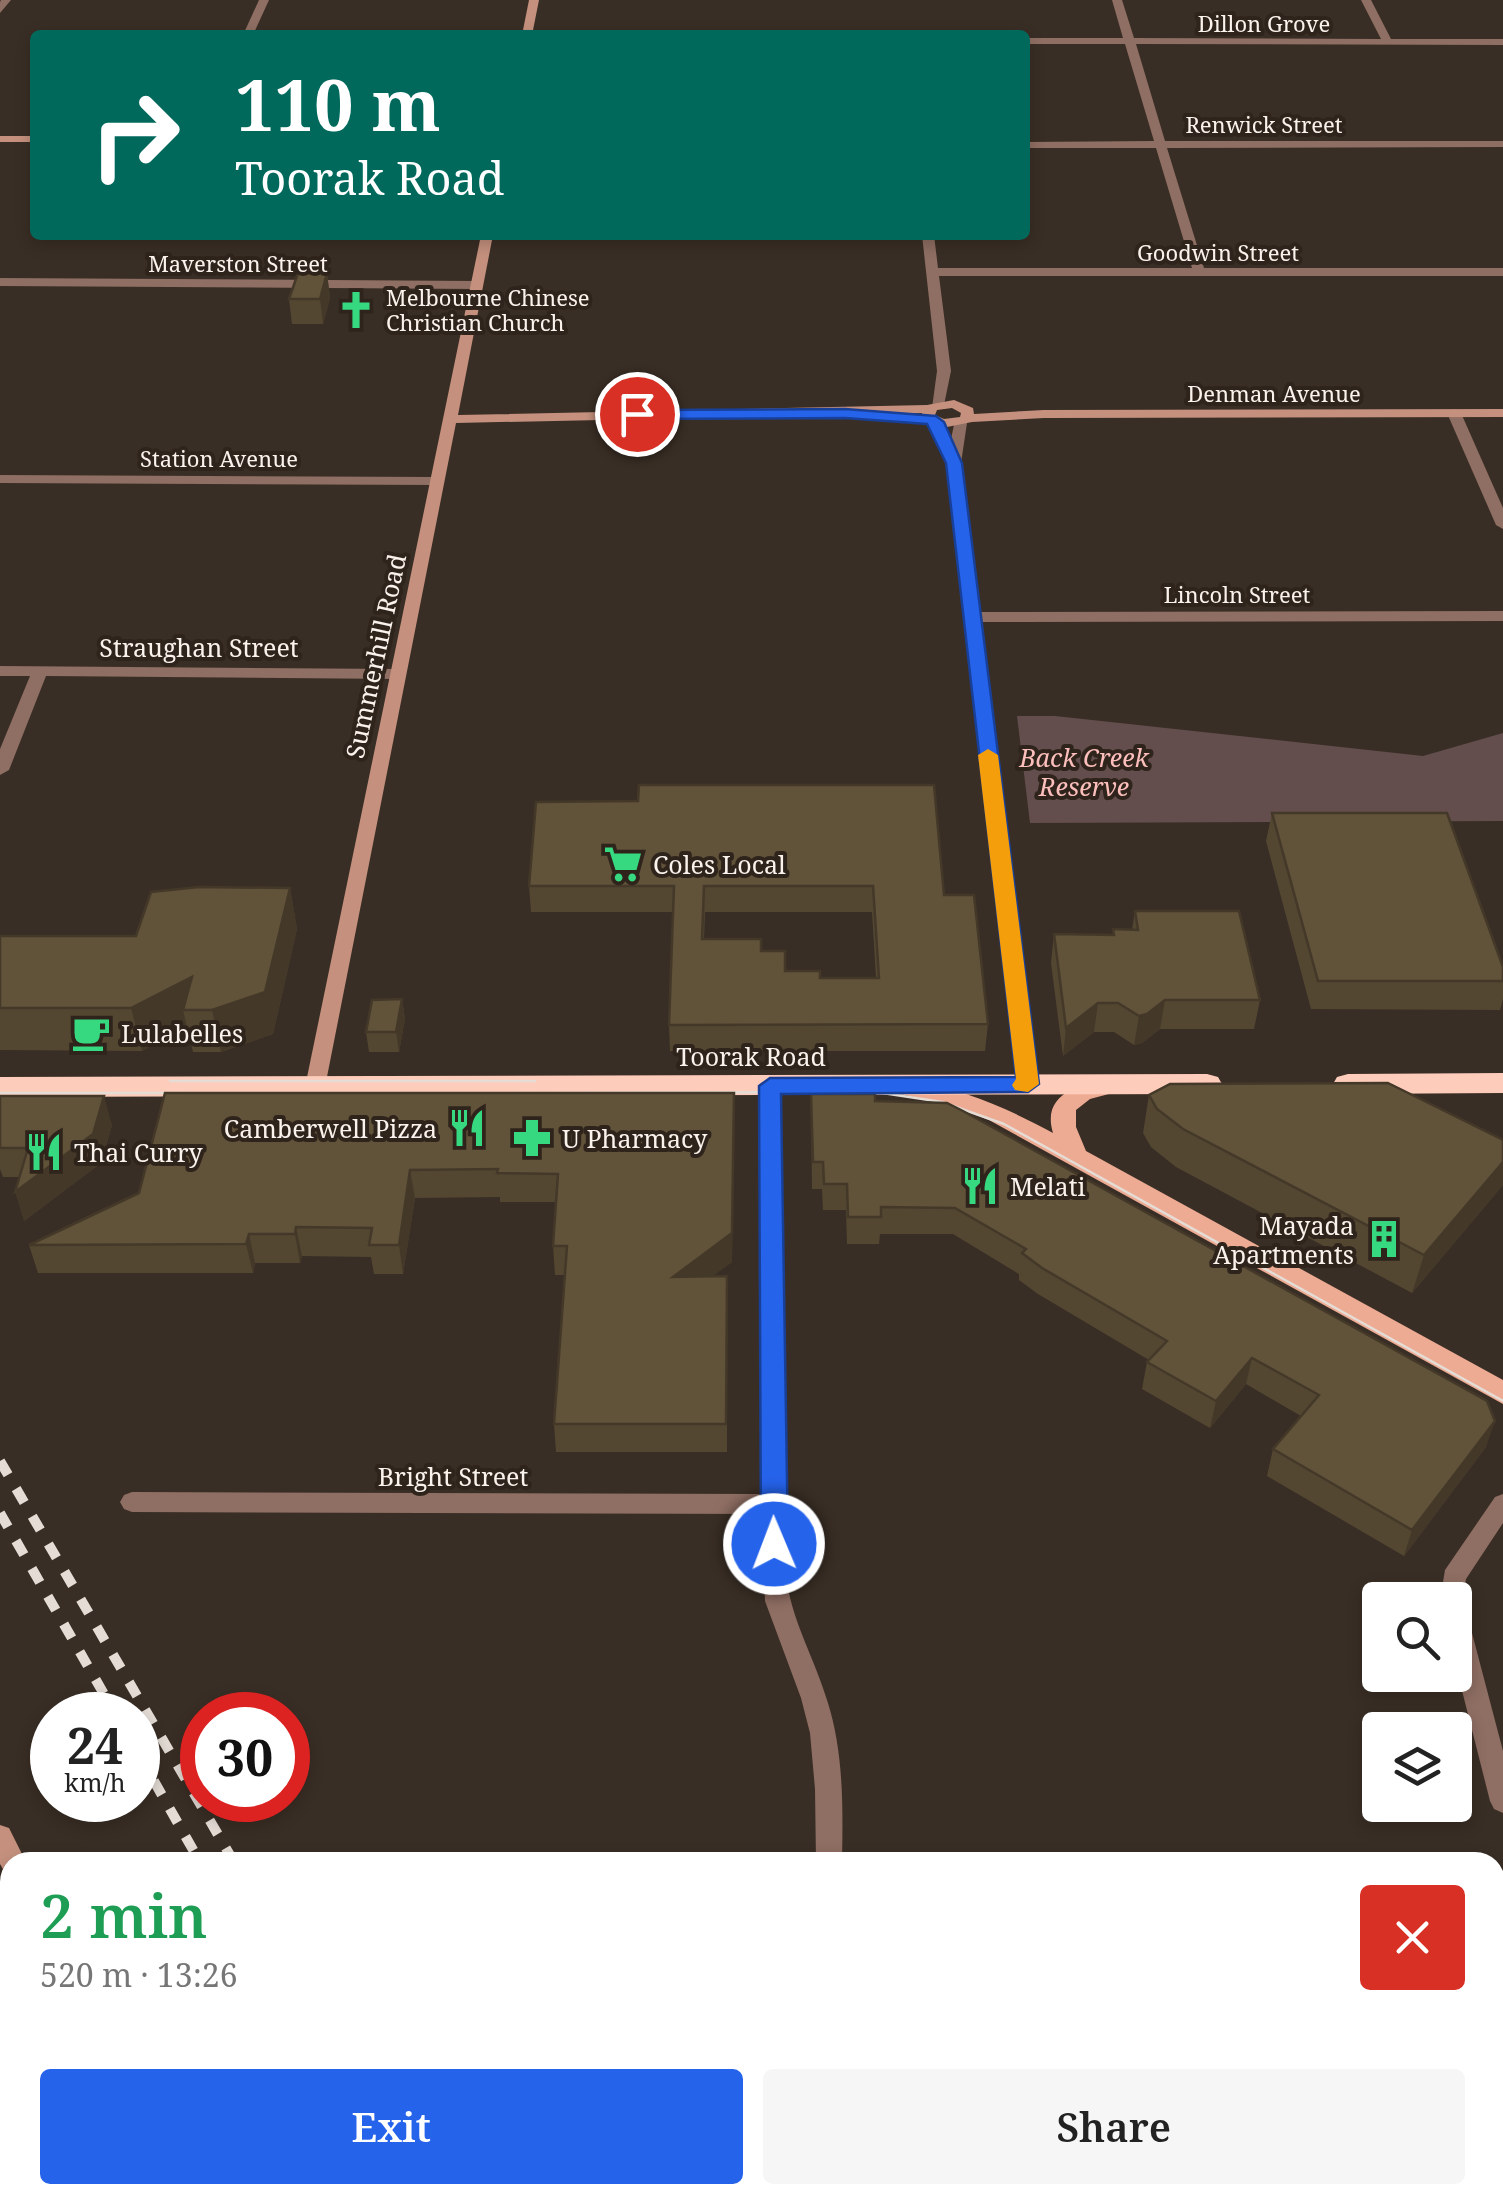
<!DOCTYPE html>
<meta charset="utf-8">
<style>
body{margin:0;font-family:"Noto Serif",serif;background:#f6f6f6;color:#222;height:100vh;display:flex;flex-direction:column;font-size:38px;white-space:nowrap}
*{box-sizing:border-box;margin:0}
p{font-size:32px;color:#767676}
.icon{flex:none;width:55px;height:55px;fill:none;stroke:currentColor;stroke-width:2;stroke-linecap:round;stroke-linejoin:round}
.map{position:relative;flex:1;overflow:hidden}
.drawer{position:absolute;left:0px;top:1852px;width:1505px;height:352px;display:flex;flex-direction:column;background:#fff;border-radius:30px 30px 0 0;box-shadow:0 5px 15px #0003}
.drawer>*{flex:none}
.hud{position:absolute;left:30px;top:30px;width:1000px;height:210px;border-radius:10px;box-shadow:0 5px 15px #0003;background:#00695c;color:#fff;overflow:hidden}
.buttons{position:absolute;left:1362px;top:1582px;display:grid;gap:20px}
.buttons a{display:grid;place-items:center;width:110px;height:110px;border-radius:10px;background:#fff;box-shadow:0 5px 15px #0003;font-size:50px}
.speed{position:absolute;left:30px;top:1692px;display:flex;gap:20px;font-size:50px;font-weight:700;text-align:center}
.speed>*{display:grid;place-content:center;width:130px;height:130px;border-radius:50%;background:#fff;box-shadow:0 5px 15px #0003;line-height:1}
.speed small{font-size:25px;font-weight:400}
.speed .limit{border:15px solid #d22;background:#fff;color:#111}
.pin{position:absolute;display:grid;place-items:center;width:85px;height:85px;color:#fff;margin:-42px;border:5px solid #fff;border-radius:50%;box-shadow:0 2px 10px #0007}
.me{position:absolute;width:110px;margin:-55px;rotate:359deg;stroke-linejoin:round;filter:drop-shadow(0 0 8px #0008)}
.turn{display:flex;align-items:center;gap:35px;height:210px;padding:0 40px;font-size:45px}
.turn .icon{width:130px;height:130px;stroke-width:2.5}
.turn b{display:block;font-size:70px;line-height:85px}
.round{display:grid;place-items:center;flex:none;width:105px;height:105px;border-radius:10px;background:#f6f6f6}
.summary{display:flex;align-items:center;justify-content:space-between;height:170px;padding:0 40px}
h1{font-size:60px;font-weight:600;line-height:75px;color:#1e9e55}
.primary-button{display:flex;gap:20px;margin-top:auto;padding:20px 40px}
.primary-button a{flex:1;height:115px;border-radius:10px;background:#2563eb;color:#fff;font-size:40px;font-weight:600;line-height:115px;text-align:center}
.primary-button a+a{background:#f6f6f6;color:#222}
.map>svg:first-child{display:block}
</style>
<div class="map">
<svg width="1503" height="2204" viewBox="0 0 1503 2204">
<rect width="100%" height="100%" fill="#392e25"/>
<!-- green -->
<path fill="#634e4d" d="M 1017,716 L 1055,716 L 1423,756 L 1503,733 L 1503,821 L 1030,823 Z"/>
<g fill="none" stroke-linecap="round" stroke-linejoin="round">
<!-- street -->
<path fill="#8f6e63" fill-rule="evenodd" d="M 1,0 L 11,0 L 0,13 L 0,2 Z
M 259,0 L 269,0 L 253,35 L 243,35 Z
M 1112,0 L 1122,0 L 1134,38 L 1381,39 L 1361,0 L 1371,0 L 1391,39 L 1503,39 L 1503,45 L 1136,44 L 1165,141 L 1503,141 L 1503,147 L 1167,148 L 1204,268 L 1503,268 L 1503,276 L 939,276 L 951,371 L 944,405 L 932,408 L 937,371 L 922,235 L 934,235 L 938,268 L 1192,268 L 1156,148 L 1025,148 L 1025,142 L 1154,141 L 1125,44 L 1025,44 L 1025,38 L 1123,38 Z
M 0,278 L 476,281 L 482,285 L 476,289 L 0,286 Z
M 1454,409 L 1461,413 L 1503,508 L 1503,529 L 1496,525 L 1447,413 Z
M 936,418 L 943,422 L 951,439 L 955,420 L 967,423 L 961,463 L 980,612 L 1503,611 L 1503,621 L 981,622 L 1038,1085 L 1028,1092 L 1018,1085 L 947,463 L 929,422 Z
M 0,475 L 437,477 L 444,481 L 437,485 L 0,483 Z
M 0,666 L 397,669 L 405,674 L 397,679 L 46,676 L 9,770 L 0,775 L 0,749 L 30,676 L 0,676 Z
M 770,1079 L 780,1086 L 787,1583 C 794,1625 815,1660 827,1700 C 844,1752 843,1809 842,1862 L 816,1862 L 815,1789 L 810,1733 L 801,1698 L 765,1601 L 762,1514 L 132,1512 L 124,1509 L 120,1502 L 124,1495 L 132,1492 L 762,1494 L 760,1086 Z
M 1503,1494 L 1503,1523 L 1466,1579 L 1461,1606 L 1467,1614 L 1503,1751 L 1503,1813 L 1494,1809 L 1490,1801 L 1455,1663 L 1455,1600 L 1440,1600 L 1445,1570 L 1495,1497 Z
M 823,2195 L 853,2195 L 854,2204 L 824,2204 Z"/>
<!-- secondary -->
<path fill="#c5917e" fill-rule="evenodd" d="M 529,0 L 539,0 L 532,35 L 522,35 Z
M 0,136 L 35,136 L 35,142 L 0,142 Z
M 481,235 L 493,235 L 458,415 L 927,405 L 954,400 L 973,408 L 974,414 L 1044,410 L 1503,409 L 1503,417 L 1044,418 L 972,422 L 942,428 L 922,419 L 922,413 L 456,423 L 325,1087 L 315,1094 L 305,1087 ZM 952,408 L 961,413 L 960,417 L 944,419 L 935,415 L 937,410 Z
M 0,1825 L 9,1828 L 26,1862 L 10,1862 L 10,1873 L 4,1871 L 0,1864 Z
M 168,2195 L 199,2195 L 203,2204 L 172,2204 Z"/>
<!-- primary -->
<path fill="#eeab93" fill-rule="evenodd" d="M 1111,1076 L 1120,1079 L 1123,1085 L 1120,1091 L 1090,1099 L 1076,1110 L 1076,1127 L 1086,1151 L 1503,1380 L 1503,1404 L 989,1120 L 948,1104 L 904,1095 L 901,1089 L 913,1080 C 965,1090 1007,1108 1053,1133 C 1041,1093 1080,1085 1111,1076 Z"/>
<!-- highway -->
<path fill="#feccbb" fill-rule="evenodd" d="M 1503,1073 L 1503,1093 L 1348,1094 L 1337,1091 L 1333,1084 L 1337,1077 L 1348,1074 Z
M 1207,1074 L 1218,1077 L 1222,1084 L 1218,1091 L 1207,1094 L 0,1097 L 0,1077 Z"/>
<!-- tram -->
<path stroke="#e4dcd5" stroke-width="2.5" d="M 170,1081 L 535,1081
M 0,1093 L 190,1093
M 515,1093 L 876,1092 L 942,1102 L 1004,1124 L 1503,1401"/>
<!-- rail -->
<path stroke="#e4dcd5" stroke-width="10" stroke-dasharray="16 16" stroke-linecap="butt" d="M 0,1461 L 234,1862
M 0,1513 L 116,1715
M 138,1753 L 200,1862
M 390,2195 L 396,2204
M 429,2195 L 435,2204"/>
</g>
<!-- wall -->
<path fill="#534732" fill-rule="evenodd" d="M 327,273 L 330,298 L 323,324 L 292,324 L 289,299 Z
M 536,802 L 944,895 L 988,1024 L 985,1051 L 670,1051 L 669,1025 L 673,912 L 531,912 L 529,886 ZM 705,912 L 872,912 L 876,978 L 820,978 L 785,971 L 761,951 L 704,939 Z
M 1272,813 L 1503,967 L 1503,999 L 1500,1010 L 1311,1009 L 1266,841 Z
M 290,888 L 297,929 L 273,1034 L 221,1052 L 193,1052 L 187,1027 L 142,1051 L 0,1050 L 0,936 L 136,936 Z
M 1135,911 L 1260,1000 L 1254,1029 L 1160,1029 L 1142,1043 L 1134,1045 L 1114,1032 L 1094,1032 L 1063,1056 L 1051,963 L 1054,934 L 1113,935 L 1113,929 L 1132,930 Z
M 402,999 L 405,1019 L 399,1052 L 369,1052 L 366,1032 Z
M 734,1093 L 732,1262 L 712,1276 L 727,1276 L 727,1452 L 556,1452 L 554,1424 L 565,1275 L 555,1275 L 553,1246 L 556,1202 L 500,1202 L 500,1197 L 415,1198 L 403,1274 L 374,1274 L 371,1257 L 302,1256 L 300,1263 L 255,1263 L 253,1273 L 38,1273 L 29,1245 Z
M 811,1094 L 875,1101 L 1486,1447 L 1404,1556 L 1267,1476 L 1273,1449 L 1301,1416 L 1246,1384 L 1210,1428 L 1142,1389 L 1147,1362 L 1149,1360 L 1038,1294 L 1019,1280 L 1019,1274 L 953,1234 L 880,1234 L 879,1244 L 847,1244 L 846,1210 L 823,1210 L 822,1189 L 812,1189 Z
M 1149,1095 L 1503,1140 L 1503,1185 L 1412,1293 L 1176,1167 L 1151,1147 L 1143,1133 Z
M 0,1096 L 112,1125 L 101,1163 L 24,1221 L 19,1177 L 3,1177 L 0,1169 Z"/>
<!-- shaded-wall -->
<path fill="#443929" d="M 327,273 L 330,298 L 323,324 L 320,299 Z
M 290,888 L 297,929 L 273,1034 L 221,1052 L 212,1010 Z
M 192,977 L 183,1010 L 187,1027 L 142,1051 L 131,1008 Z
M 402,999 L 405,1019 L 399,1052 L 396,1032 Z
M 1165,1000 L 1160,1029 L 1142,1043 L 1134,1045 L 1139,1016 Z
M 1098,1003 L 1094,1032 L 1063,1056 L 1066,1028 Z
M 734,1093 L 732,1262 L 674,1305 L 673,1277 Z
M 104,1096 L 112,1125 L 101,1163 L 24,1221 L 15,1192 Z
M 1503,1162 L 1503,1185 L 1412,1293 L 1424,1255 Z
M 410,1170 L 415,1198 L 403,1274 L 399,1245 Z
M 296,1227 L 302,1256 L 300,1263 L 295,1234 Z
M 249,1234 L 255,1263 L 253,1273 L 246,1244 Z
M 1252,1358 L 1246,1384 L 1210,1428 L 1216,1401 Z
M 1495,1421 L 1486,1447 L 1404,1556 L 1412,1530 Z"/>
<!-- building -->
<path fill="#61523a" stroke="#443929" stroke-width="2.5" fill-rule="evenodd" d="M 298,273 L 327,273 L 320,299 L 289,299 Z
M 639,785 L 934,785 L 944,895 L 974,895 L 988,1024 L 669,1025 L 674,886 L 529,886 L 536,802 L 638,801 ZM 704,886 L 873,886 L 879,978 L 820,978 L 820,971 L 785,971 L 785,951 L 761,951 L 761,939 L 702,939 Z
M 1272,813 L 1447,813 L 1503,967 L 1503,981 L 1318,981 Z
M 199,887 L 290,888 L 265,992 L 212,1010 L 183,1010 L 192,977 L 131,1008 L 0,1008 L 0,936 L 136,936 L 151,892 Z
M 1135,911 L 1239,911 L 1260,1000 L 1165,1000 L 1147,1014 L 1139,1016 L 1118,1003 L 1098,1003 L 1066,1028 L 1054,934 L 1114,935 L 1113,929 L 1138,930 Z
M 402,999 L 396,1032 L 366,1032 L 372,1000 Z
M 1388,1083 L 1503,1140 L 1503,1162 L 1424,1255 L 1183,1129 L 1157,1109 L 1149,1095 L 1170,1084 Z
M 165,1093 L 734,1093 L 732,1233 L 673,1277 L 727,1276 L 726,1424 L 554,1424 L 567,1246 L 553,1246 L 558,1174 L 497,1173 L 498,1169 L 410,1170 L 399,1245 L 369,1245 L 372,1228 L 296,1227 L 295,1234 L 249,1234 L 246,1244 L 29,1245 L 139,1193 Z
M 811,1094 L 875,1094 L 875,1101 L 947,1103 L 963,1111 L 1487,1401 L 1495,1421 L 1412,1530 L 1273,1449 L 1319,1395 L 1252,1358 L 1216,1401 L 1147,1362 L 1167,1341 L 1042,1268 L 1022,1253 L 1026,1249 L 955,1208 L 881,1207 L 881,1217 L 848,1217 L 847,1184 L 824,1184 L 823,1162 L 813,1162 Z
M 0,1096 L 104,1096 L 93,1134 L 15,1192 L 28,1148 L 0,1148 Z"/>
<!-- route -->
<path fill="#2563eb" stroke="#184099" stroke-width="2.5" d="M 845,409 L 936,416 L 944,422 L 962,463 L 1039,1084 L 1028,1092 L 781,1094 L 788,1544 L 784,1552 L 774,1555 L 765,1552 L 761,1544 L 759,1086 L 770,1078 L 1016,1077 L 946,463 L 927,424 L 845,418 L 637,419 L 629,414 L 637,410 Z"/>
<!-- slow -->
<path fill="#f59e0b" d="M 988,749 L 998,755 L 1039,1084 L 1028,1092 L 1015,1090 L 1012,1085 L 1016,1079 L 978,755 Z"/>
<!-- icons -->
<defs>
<g id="church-bare" transform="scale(3)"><path d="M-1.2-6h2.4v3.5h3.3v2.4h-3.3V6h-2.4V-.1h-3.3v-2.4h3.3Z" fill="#36d880" stroke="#2f241b" stroke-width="2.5" paint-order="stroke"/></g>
<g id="supermarket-bare" transform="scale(3)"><path d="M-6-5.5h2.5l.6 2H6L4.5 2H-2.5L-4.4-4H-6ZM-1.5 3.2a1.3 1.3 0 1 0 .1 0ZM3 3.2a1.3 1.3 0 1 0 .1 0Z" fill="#36d880" stroke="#2f241b" stroke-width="2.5" paint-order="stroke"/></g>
<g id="cafe-bare" transform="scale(3)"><path d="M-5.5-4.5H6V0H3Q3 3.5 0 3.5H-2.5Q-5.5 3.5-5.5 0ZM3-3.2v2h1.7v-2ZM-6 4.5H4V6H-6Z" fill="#36d880" stroke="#2f241b" stroke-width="2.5" paint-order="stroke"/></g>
<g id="restaurant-bare" transform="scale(3)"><path d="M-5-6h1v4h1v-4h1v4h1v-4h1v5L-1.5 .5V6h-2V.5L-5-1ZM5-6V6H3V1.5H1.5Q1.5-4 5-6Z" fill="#36d880" stroke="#2f241b" stroke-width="2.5" paint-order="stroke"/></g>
<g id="pharmacy-bare" transform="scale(3)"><path d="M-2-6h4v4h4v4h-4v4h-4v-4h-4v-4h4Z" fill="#36d880" stroke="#2f241b" stroke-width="2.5" paint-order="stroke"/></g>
<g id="building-bare" transform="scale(3)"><path d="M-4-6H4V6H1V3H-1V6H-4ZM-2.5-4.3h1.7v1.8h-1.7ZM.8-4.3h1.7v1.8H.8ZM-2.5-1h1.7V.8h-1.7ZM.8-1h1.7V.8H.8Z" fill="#36d880" stroke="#2f241b" stroke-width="2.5" paint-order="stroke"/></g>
</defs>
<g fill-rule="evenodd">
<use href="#church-bare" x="356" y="310"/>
<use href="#supermarket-bare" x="623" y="864"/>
<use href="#cafe-bare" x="91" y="1033"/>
<use href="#restaurant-bare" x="467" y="1128"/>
<use href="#pharmacy-bare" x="532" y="1138"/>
<use href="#restaurant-bare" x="44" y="1152"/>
<use href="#restaurant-bare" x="980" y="1186"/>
<use href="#building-bare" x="1384" y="1239"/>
</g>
<g text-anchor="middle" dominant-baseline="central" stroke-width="8" stroke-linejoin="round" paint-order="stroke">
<!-- far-street labels -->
<g font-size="22" fill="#faf2ec" stroke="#2f241b">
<text x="1264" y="23">Dillon Grove</text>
<text x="1264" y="124">Renwick Street</text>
<text x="1218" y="252">Goodwin Street</text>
<text x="238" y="263">Maverston Street</text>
<text x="1274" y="393">Denman Avenue</text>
<text x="219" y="458">Station Avenue</text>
<text x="1237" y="594">Lincoln Street</text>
</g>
<!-- far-poi labels -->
<g font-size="22" fill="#faf2ec" stroke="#2f241b" text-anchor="start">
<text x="386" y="297">Melbourne Chinese<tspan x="386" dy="25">Christian Church</tspan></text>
</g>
<!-- street labels -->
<g font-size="25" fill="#faf2ec" stroke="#2f241b">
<text x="199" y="647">Straughan Street</text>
<text transform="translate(375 656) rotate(-78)">Summerhill Road</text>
<text x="751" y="1056">Toorak Road</text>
<text x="453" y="1476">Bright Street</text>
</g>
<!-- park labels -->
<g font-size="25" font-style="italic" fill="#fcbfbc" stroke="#2f241b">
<text x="1084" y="757">Back Creek<tspan x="1084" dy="29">Reserve</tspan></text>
</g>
<!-- poi labels -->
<g font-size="25" fill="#faf2ec" stroke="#2f241b" text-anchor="start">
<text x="653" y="864">Coles Local</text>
<text x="121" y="1033">Lulabelles</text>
<text x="437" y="1128" text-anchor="end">Camberwell Pizza</text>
<text x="562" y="1138">U Pharmacy</text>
<text x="74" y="1152">Thai Curry</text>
<text x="1010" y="1186">Melati</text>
<text x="1354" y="1225" text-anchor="end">Mayada<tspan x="1354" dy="29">Apartments</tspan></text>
</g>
</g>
</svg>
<div class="buttons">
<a><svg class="icon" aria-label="search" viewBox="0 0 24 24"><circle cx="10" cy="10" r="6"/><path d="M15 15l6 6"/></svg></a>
<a><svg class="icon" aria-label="layers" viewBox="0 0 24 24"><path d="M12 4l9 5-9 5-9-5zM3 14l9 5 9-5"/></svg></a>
</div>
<div class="speed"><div>24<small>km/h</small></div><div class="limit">30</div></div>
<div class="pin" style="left:637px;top:414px;background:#d93025"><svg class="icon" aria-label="arrive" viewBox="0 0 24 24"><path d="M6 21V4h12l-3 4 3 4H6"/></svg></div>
<svg class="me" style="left:774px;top:1544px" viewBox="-20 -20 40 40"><circle r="17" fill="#2563eb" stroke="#fff" stroke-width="3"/><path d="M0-11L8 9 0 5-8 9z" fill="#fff"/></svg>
<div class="hud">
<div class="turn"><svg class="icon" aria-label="right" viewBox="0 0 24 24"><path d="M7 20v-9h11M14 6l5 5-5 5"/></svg><div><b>110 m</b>Toorak Road</div></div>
</div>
<section class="drawer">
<div class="summary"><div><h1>2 min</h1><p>520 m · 13:26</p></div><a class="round" style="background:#d93025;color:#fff"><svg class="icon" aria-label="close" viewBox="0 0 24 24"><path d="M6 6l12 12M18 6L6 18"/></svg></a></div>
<div class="primary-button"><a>Exit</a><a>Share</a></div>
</section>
</div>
